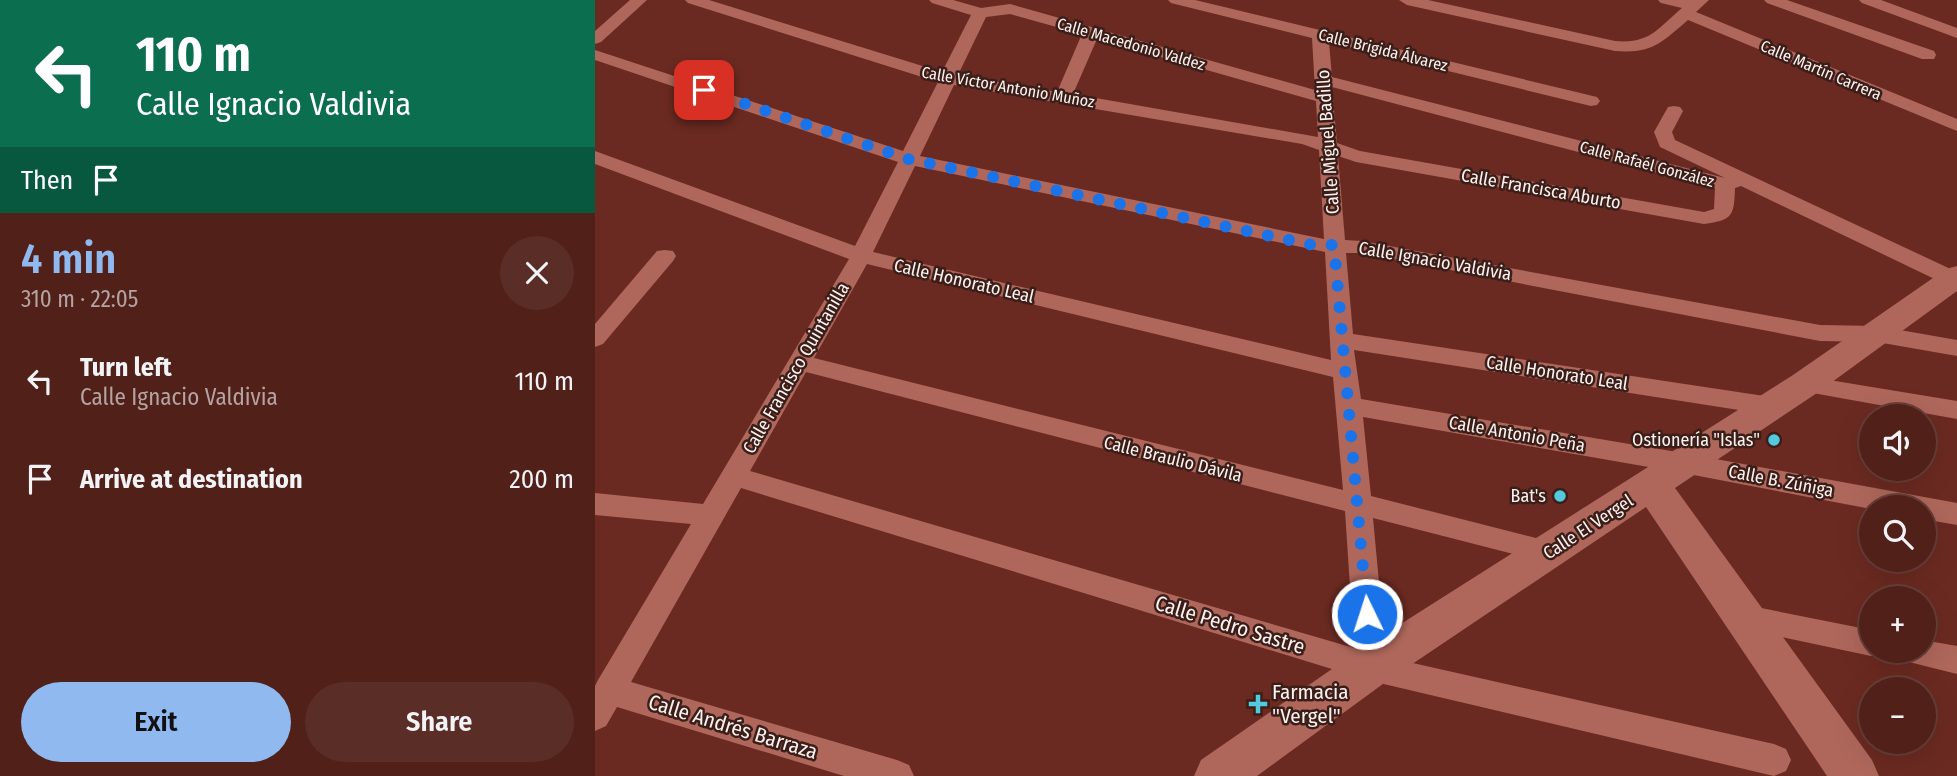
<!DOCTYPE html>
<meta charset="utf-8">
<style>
body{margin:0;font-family:"Fira Sans Condensed",sans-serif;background:#5a2d26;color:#f1f3f6;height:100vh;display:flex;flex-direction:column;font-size:26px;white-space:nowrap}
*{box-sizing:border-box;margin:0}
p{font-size:23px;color:#b4a3a2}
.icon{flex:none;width:38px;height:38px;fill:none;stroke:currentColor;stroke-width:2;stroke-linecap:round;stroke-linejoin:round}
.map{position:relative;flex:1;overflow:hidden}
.drawer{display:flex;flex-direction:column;background:#502019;width:595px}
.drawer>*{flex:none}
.guide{background:#0b6e4f;color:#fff;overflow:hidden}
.fabs{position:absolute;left:1264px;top:404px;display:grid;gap:14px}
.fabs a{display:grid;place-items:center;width:77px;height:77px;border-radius:50%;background:#502019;box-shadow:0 7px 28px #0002,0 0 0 2px #673e38;font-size:35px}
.pin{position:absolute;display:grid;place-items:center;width:60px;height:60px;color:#fff;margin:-30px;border-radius:14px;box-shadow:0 4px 10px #0006}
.me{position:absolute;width:77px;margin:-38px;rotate:356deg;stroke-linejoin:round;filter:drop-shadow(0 0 5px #0008)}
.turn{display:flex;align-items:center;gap:24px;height:147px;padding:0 21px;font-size:32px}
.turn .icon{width:91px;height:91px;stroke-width:2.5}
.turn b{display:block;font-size:49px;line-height:60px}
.then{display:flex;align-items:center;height:66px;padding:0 21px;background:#0003;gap:14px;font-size:26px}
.round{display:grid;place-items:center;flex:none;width:74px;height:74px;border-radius:37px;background:#5a2d26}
.head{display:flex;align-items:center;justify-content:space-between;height:119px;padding:0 21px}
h1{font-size:42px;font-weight:600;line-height:52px;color:#90b9f0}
.button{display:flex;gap:14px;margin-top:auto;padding:14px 21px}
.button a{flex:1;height:80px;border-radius:42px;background:#90b9f0;color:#111;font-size:28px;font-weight:600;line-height:80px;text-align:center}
.button a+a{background:#5a2d26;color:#f1f3f6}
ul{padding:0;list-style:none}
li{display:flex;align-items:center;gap:21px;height:98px;padding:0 21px}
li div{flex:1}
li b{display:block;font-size:26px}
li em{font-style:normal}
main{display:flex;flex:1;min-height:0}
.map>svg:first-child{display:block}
</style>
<main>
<section class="drawer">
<div class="guide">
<div class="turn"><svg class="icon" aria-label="left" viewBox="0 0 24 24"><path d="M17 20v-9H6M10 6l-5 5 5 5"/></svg><div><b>110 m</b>Calle Ignacio Valdivia</div></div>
<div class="then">Then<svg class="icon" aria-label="arrive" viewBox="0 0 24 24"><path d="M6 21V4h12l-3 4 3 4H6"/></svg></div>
</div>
<div class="head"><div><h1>4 min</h1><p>310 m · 22:05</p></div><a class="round"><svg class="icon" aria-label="close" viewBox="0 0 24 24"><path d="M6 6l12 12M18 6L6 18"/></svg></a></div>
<ul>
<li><svg class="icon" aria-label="left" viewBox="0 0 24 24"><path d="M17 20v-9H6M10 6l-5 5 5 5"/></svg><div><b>Turn left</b><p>Calle Ignacio Valdivia</p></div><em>110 m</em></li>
<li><svg class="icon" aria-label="arrive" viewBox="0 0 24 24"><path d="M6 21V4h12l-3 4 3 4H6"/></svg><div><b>Arrive at destination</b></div><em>200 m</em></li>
</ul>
<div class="button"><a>Exit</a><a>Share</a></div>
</section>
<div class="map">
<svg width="1362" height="776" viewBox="0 0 1362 776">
<rect width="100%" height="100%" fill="#6b2a21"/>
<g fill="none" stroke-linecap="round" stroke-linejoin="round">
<!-- street -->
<path fill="#af675b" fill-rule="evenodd" d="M 35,0 L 52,0 L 6,42 L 0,44 L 0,31 Z
M 90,0 L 114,0 L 347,72 L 376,15 L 337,3 L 334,0 L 358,0 L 386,8 L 415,4 L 720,90 L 717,38 L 576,3 L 573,0 L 600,0 L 1002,97 L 1005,101 L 1002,105 L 996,106 L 734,42 L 737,77 L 1130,178 L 1065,147 L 1059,132 L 1073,107 L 1079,106 L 1085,107 L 1088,111 L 1077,132 L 1080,140 L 1362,272 L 1362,285 L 1350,284 L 1146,186 L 1140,188 C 1139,216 1138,220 1109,224 L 761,162 L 743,156 L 750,240 L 767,241 L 1225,325 L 1282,326 L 1362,340 L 1362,356 L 1282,342 L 1225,341 L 767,253 L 751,253 L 758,334 L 1176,397 L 1185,400 L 1188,406 L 1185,412 L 1176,415 L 759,350 L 766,399 L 1088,453 L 1362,503 L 1362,525 L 1328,519 L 1328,508 L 1276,509 L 1088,473 L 768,417 L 776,496 L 953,541 L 963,544 L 967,552 L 963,560 L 953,563 L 778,518 L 791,657 L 1179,744 L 1191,749 L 1196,760 L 1191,771 L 1179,776 L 776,681 L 146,488 L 36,682 L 302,760 L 314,765 L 319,776 L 249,776 L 22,707 L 11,726 L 0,731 L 0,686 L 3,680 L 96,524 L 0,515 L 0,493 L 108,504 L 254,259 L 0,164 L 0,151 L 260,246 L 303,162 L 0,60 L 0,50 L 308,151 L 343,82 L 93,3 ZM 415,14 L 487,34 L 462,92 L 363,75 L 391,17 ZM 502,39 L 721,101 L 723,137 L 478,94 ZM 359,85 L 707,144 L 724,150 L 729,239 L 325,156 ZM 737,87 L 1120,188 L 1119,209 L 1109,212 L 765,151 L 742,143 ZM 320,166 L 730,252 L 736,360 L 278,252 ZM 272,264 L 738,377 L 748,490 L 219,358 ZM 211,372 L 750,511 L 759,648 L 155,471 Z
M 804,0 L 833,0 L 1020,41 C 1055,44 1062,29 1087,8 L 1066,3 L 1063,0 L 1114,0 L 1101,12 L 1362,119 L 1362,131 L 1093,20 C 1066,43 1057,54 1020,51 L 812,5 Z
M 1169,0 L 1192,0 L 1339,51 L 1341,55 L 1339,59 L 1327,59 L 1172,3 Z
M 1264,0 L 1286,0 L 1362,28 L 1362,38 L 1267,3 Z
M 70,250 L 78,251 L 81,256 L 78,261 L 8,344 L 0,347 L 0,324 L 62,251 Z
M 1210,376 L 1362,401 L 1362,419 L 1201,390 L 1198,384 L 1201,378 Z
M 1146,604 L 1276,630 L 1276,651 L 1287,651 L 1276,656 L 1135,626 L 1131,617 L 1135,608 Z
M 1328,640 L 1362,646 L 1362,674 L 1306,660 L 1302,651 L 1328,651 Z"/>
<!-- secondary -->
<path fill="#af675b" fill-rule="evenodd" d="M 1362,266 L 1362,291 L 1222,393 L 1080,488 L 1277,760 L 1284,776 L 1232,776 L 1051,507 L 792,681 L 662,776 L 599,776 L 606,760 L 760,653 L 1198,375 L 1351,269 Z"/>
</g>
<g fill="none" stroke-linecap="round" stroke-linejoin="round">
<!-- route -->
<path stroke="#1a73e8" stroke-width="12" stroke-dasharray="0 21.6" d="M 109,90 L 313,159 L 718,245 L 739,245 L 772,614"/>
</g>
<!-- markers -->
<g fill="#54cade" stroke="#3c1e19" stroke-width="2.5">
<circle cx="1179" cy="440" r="7"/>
<circle cx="965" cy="496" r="7"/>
<path d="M659.5 693.5h7v7h7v7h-7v7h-7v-7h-7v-7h7z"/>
</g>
<g text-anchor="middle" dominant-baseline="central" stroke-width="5" stroke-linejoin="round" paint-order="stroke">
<!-- far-street labels -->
<g font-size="16" fill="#fbf2f0" stroke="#3c1e19">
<text transform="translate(536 44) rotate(16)">Calle Macedonio Valdez</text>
<text transform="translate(788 50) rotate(14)">Calle Brigida Álvarez</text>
<text transform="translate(1226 70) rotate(23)">Calle Martín Carrera</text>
<text transform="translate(413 87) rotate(10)">Calle Víctor Antonio Muñoz</text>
<text transform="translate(1052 164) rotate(15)">Calle Rafaél González</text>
</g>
<!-- street labels -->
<g font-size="18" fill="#fbf2f0" stroke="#3c1e19">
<text transform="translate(733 142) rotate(-94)">Calle Miguel Badillo</text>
<text transform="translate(946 189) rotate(10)">Calle Francisca Aburto</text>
<text transform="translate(840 261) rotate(10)">Calle Ignacio Valdivia</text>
<text transform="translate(369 281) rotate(13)">Calle Honorato Leal</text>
<text transform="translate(201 368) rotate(-60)">Calle Francisco Quintanilla</text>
<text transform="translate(962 373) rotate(9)">Calle Honorato Leal</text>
<text transform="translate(922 434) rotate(10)">Calle Antonio Peña</text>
<text transform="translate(578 459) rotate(14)">Calle Braulio Dávila</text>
<text transform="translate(1186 481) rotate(11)">Calle B. Zúñiga</text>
<text transform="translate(993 527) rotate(-33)">Calle El Vergel</text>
</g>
<!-- poi labels -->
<g font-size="18" fill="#fbf2f0" stroke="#3c1e19" text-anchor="end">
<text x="1165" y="440">Ostionería "Islas"</text>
<text x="951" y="496">Bat's</text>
</g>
<!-- near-street labels -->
<g font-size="21" fill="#fbf2f0" stroke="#3c1e19">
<text transform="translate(635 625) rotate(17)">Calle Pedro Sastre</text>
<text transform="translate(138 727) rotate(17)">Calle Andrés Barraza</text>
</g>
<!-- near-poi labels -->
<g font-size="21" fill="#fbf2f0" stroke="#3c1e19" text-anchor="start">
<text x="677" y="692">Farmacia<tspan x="677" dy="24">"Vergel"</tspan></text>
</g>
</g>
</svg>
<div class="fabs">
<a><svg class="icon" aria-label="sound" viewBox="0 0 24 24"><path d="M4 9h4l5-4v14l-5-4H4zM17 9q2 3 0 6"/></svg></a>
<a><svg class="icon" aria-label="search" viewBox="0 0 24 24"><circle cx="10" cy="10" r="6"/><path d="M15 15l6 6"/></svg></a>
<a>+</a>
<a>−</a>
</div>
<div class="pin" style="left:109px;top:90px;background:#d93025"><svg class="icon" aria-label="arrive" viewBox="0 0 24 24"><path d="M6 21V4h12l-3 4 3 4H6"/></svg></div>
<svg class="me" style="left:772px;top:614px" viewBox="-20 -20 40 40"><circle r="17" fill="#1a73e8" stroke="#fff" stroke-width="3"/><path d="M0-11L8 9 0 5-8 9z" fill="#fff"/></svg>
</div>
</main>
